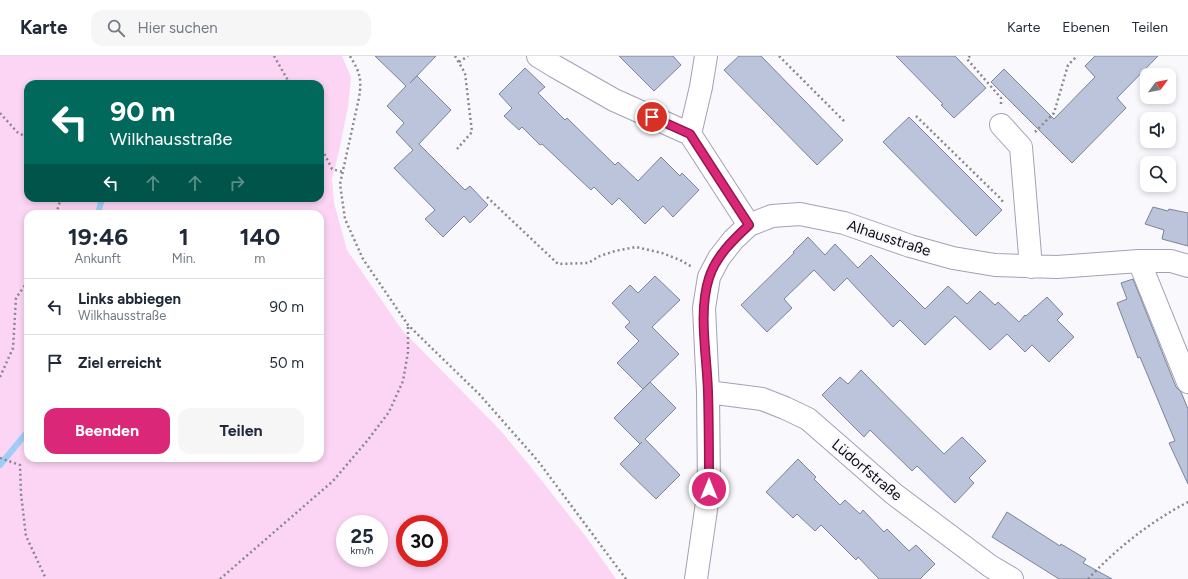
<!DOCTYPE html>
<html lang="de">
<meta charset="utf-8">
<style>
body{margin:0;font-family:Figtree,sans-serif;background:#f6f6f7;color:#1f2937;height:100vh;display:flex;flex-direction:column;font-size:15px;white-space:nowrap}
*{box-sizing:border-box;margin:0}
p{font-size:13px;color:#747a83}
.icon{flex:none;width:22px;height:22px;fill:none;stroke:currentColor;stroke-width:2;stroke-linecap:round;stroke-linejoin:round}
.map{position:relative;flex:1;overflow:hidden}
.side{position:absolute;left:24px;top:154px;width:300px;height:252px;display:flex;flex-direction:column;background:#fff;border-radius:12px;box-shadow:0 2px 6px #0003}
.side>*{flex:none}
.top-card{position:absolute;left:24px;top:24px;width:300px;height:122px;border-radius:12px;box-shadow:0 2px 6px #0003;background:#00695c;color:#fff;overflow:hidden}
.needle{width:26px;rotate:58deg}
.controls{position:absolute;left:1140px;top:12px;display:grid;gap:8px}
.controls a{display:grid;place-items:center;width:36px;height:36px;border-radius:8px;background:#fff;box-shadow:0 2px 6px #0003;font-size:20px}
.speed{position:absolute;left:336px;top:459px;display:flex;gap:8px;font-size:20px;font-weight:700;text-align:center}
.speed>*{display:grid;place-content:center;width:52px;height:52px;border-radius:50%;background:#fff;box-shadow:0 2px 6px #0003;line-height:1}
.speed small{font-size:10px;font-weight:400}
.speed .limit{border:6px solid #d22;background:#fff;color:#111}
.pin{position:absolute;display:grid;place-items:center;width:34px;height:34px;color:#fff;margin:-17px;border:2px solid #fff;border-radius:50%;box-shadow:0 1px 4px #0007}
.me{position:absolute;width:44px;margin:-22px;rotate:0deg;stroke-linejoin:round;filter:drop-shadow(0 0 3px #0008)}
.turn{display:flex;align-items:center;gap:14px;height:84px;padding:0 20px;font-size:18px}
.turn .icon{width:52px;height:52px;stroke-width:2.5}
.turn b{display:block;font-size:28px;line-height:34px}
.lanes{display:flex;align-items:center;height:38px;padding:0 20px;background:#0003;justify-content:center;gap:20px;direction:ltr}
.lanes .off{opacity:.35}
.eta{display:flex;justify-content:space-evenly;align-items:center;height:68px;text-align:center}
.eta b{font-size:24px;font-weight:700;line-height:28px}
.primary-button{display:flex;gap:8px;margin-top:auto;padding:8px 20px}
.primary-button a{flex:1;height:46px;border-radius:12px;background:#db2777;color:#fff;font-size:16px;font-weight:700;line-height:46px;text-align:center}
.primary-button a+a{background:#f6f6f7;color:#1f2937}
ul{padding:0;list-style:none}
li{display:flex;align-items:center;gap:12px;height:56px;padding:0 20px;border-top:1px solid #e0e1e3}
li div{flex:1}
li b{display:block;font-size:15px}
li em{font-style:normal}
header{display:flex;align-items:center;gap:24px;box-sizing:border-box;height:56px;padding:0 20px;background:#fff;border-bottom:1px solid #e0e1e3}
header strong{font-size:19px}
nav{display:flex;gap:22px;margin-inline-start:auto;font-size:14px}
.search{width:280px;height:36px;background:#f6f6f7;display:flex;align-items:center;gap:10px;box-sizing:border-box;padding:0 14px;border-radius:12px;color:#747a83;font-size:15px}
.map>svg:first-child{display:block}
</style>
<header>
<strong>Karte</strong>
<div class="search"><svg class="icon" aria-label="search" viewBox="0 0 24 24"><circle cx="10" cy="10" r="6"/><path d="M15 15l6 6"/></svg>Hier suchen</div>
<nav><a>Karte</a><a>Ebenen</a><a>Teilen</a></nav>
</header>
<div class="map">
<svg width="1188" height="523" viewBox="0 0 1188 523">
<rect width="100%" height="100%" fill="#f8f8fd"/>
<!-- green -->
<path fill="#fbd5f3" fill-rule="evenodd" d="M 0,0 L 342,0 L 351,21 L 348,51 L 339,95 L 332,123 L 334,147 L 347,194 L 402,274 L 500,374 L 530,410 L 587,482 L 616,523 L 0,523 ZM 28,28 L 320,28 L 320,142 L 28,142 ZM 28,158 L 320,158 L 320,402 L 28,402 ZM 345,468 L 379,468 L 379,502 L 345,502 ZM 405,468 L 439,468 L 439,502 L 405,502 Z"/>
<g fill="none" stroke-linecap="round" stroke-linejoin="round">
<!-- stream -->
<path stroke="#a0cdf6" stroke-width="6" d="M 98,158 L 102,142
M 0,409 L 28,375"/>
</g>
<!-- building -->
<path fill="#bbc4da" stroke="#7c8499" d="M 375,0 L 436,0 L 410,27 L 417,20 L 451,54 L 419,88 L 465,134 L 470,130 L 488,149 L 470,167 L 464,160 L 443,181 L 425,163 L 435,154 L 394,112 L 413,94 L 396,76 L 404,67 L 387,50 L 406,30 Z
M 619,0 L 673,0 L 681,9 L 654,35 Z
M 739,0 L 761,0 L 843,84 L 817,109 L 724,14 Z
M 896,0 L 955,0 L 986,32 L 954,62 L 941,49 L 943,48 Z
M 1095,0 L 1158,0 L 1117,42 L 1126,52 L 1072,107 L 991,26 L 1004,13 L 1054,63 L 1095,21 L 1085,10 Z
M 525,12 L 545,31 L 538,37 L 565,64 L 567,62 L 615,109 L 618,106 L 638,125 L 661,101 L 680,120 L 682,117 L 699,134 L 673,161 L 663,150 L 645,168 L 619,142 L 612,149 L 594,131 L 591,134 L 542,88 L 540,89 L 522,71 L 519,74 L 504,60 L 512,52 L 499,38 Z
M 909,61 L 1002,154 L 976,180 L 883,86 Z
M 1153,151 L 1168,155 L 1169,153 L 1188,157 L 1188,190 L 1162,183 L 1164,174 L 1145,168 Z
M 808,181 L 825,199 L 835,188 L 858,212 L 871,199 L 925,253 L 948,230 L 967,248 L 980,235 L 995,249 L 998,246 L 1019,266 L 1025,259 L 1026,260 L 1047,241 L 1063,258 L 1057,264 L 1074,281 L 1049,306 L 1032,289 L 1025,296 L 1007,278 L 990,294 L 955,260 L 925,289 L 900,264 L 893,271 L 847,222 L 834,235 L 814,214 L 784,243 L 792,252 L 767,276 L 741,249 L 794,197 L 793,196 Z
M 655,220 L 680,244 L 652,271 L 679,298 L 643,333 L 617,307 L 639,285 L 625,271 L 630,266 L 612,247 L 630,229 L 638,237 Z
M 1133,223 L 1176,331 L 1181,336 L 1188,353 L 1188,428 L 1169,387 L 1175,385 L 1140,301 L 1138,302 L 1117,247 L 1127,243 L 1121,227 Z
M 861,314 L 944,398 L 962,381 L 986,405 L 969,422 L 974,427 L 955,447 L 917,410 L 912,415 L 870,374 L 864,381 L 822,339 L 840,321 L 848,328 Z
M 650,326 L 676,352 L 645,383 L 680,419 L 656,443 L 620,408 L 642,386 L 640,388 L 614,362 Z
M 798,403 L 816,421 L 814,423 L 840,449 L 845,444 L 860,458 L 863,454 L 884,476 L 887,473 L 909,495 L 916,489 L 935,508 L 920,523 L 879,523 L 858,501 L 856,504 L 821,469 L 815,475 L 797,458 L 793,462 L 766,436 Z
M 1007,456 L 1060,490 L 1061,488 L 1086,503 L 1083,507 L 1112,523 L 1059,523 L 992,481 Z"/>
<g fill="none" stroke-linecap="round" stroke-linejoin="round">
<!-- minor casing -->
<g stroke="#a3a1b7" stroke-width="24">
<path id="minor" d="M 538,0 L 556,11 L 614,44 L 690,78 L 749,169
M 1001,69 L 1021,91 L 1031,211
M 690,78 L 701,31 L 706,0
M 1139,205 L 1188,326
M 708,336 L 762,343 L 785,352 L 808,363 L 894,438 L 990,510 L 1012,523
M 696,523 L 709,433 L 708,336 L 704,252 L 709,221 L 719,202 L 733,184 L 749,169 L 772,160 L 800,158 L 844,167 L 910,190 L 953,202 L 995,209 L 1057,211 L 1139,205 L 1171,205 L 1188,210"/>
</g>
<!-- path -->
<path stroke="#88878e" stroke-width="2.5" stroke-dasharray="2 3" stroke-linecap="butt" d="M 274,0 L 290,28
M 350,0 C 360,17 362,22 359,42 L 340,128 L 345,163 L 363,203 L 408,269 L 479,338 L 538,405 L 626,523
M 455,0 L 465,17 L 472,76 L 457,93
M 779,0 L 846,67
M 970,0 L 967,3 L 1001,42 L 1001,49
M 459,6 L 468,0
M 0,57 L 17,76 L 28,82
M 916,60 L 999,141 L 1004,147
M 1035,76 L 1054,57 L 1068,9 L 1077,0
M 320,89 L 332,113 L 343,116
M 487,141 L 558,208 L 588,207 L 600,200 L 615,195 L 636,191 L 662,197 L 680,204 L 692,211
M 56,158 L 61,142
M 0,321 L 13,292 L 16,242 L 28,225
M 0,402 L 20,409 L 21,438 L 26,480 L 46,523
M 220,523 L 333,425 L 367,385 L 389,356 L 403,325 L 408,296 L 408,269
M 1088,523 C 1117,492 1150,466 1188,446"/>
<!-- minor -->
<use href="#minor" stroke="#fff" stroke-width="22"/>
</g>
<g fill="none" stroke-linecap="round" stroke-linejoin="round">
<!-- route casing -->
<g stroke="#8e194d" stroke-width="10">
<path id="route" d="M 652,61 L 690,78 L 749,169 C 733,184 716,200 709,222 C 698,256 707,300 708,336 C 709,369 709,401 709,433"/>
</g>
<!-- route -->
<use href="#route" stroke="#db2777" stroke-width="7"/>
</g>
<g text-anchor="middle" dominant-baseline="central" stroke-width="4" stroke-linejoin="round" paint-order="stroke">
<!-- street labels -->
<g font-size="15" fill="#0e0d15" stroke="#f8f8fd">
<text transform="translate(889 182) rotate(18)">Alhausstraße</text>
<text transform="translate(867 414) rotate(40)">Lüdorfstraße</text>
</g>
</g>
</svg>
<div class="controls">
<a><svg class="needle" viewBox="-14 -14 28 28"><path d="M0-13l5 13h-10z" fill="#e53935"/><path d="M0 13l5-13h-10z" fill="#747a83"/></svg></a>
<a><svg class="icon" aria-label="sound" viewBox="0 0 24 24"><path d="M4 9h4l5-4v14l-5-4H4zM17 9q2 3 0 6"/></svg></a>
<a><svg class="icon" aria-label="search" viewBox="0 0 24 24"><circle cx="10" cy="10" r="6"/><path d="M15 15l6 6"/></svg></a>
</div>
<div class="speed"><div>25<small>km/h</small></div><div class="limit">30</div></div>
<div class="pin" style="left:652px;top:61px;background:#d93025"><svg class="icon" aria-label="arrive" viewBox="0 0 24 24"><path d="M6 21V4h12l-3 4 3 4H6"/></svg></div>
<svg class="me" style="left:709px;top:433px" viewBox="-20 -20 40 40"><circle r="17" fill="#db2777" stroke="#fff" stroke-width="3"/><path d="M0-11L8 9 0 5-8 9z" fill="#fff"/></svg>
<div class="top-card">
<div class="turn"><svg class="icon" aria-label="left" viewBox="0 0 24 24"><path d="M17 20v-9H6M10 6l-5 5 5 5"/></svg><div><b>90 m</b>Wilkhausstraße</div></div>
<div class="lanes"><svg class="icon" aria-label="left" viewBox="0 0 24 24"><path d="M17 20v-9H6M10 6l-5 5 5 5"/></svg><svg class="icon off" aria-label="ahead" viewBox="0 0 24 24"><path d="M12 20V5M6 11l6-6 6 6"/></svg><svg class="icon off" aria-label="ahead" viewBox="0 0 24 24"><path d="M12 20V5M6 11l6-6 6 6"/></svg><svg class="icon off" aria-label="right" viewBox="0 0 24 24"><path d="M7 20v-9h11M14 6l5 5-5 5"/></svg></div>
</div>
<section class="side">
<div class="eta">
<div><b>19:46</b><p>Ankunft</p></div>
<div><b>1</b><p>Min.</p></div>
<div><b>140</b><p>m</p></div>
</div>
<ul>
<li><svg class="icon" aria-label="left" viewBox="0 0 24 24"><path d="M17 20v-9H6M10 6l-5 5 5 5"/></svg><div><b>Links abbiegen</b><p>Wilkhausstraße</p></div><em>90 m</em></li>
<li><svg class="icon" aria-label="arrive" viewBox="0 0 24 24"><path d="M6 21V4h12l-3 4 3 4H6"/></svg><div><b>Ziel erreicht</b></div><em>50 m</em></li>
</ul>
<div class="primary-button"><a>Beenden</a><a>Teilen</a></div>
</section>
</div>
